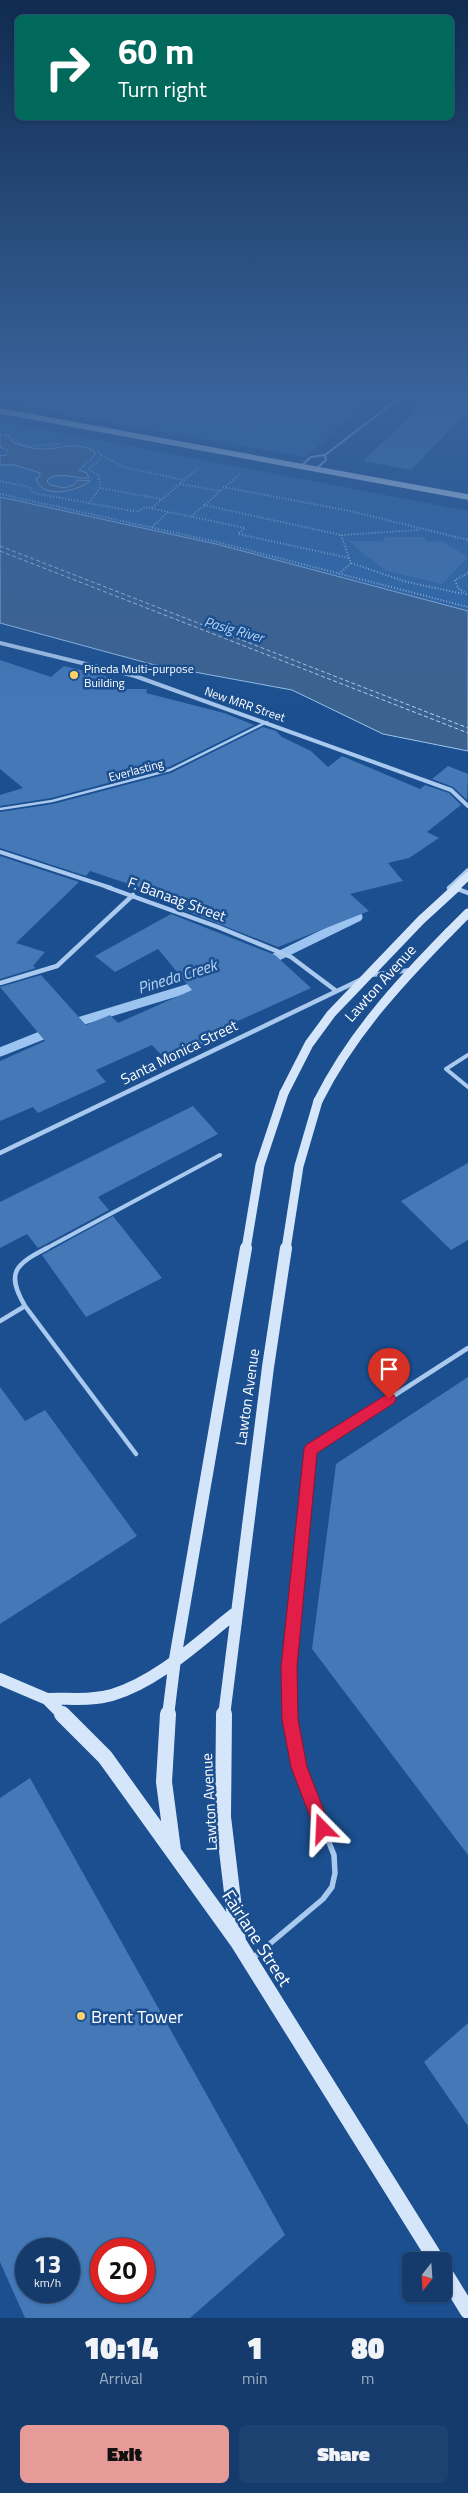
<!DOCTYPE html>
<style>
body{margin:0;font-family:"Titillium Web",sans-serif;background:#1d4271;color:#f1f3f6;height:100vh;display:flex;flex-direction:column;font-size:19px;white-space:nowrap}
*{box-sizing:border-box;margin:0}
p{font-size:16px;color:#9dadc1}
.icon{flex:none;width:28px;height:28px;fill:none;stroke:currentColor;stroke-width:2;stroke-linecap:round;stroke-linejoin:round}
.map{position:relative;height:2318px;overflow:hidden}
.side{display:flex;flex-direction:column;background:#143b6b;flex:1}
.side>*{flex:none}
.banner{position:absolute;left:15px;top:15px;width:439px;height:105px;border-radius:8px;box-shadow:0 1px 4px #0004,0 0 0 1px #33557e;background:#00695c;color:#fff;overflow:hidden}
.needle{width:32px;rotate:197deg}
.controls{position:absolute;left:402px;top:2252px;display:grid;gap:10px}
.controls a{display:grid;place-items:center;width:50px;height:50px;border-radius:8px;background:#143b6b;box-shadow:0 1px 4px #0004,0 0 0 1px #33557e;font-size:25px}
.speed{position:absolute;left:15px;top:2238px;display:flex;gap:10px;font-size:25px;font-weight:700;text-align:center}
.speed>*{display:grid;place-content:center;width:65px;height:65px;border-radius:50%;background:#143b6b;box-shadow:0 1px 4px #0004,0 0 0 1px #33557e;line-height:1}
.speed small{font-size:12px;font-weight:400}
.speed .limit{border:8px solid #d22;background:#fff;color:#111}
.pin{position:absolute;display:grid;place-items:center;width:42px;height:42px;color:#fff;margin:-51px -21px;border-radius:50% 50% 50% 0;rotate:-45deg;box-shadow:0 0 5px #0007}
.pin .icon{rotate:45deg}
.me{position:absolute;width:55px;margin:-28px;rotate:339deg;stroke-linejoin:round;filter:drop-shadow(0 0 4px #0008)}
.turn{display:flex;align-items:center;gap:18px;height:105px;padding:0 20px;font-size:22px}
.turn .icon{width:65px;height:65px;stroke-width:2.5}
.turn b{display:block;font-size:35px;line-height:42px}
.eta{display:flex;justify-content:space-evenly;align-items:center;height:85px;text-align:center}
.eta b{font-size:30px;font-weight:800;line-height:35px}
.action{display:flex;gap:10px;margin-top:auto;padding:10px 20px}
.action a{flex:1;height:58px;border-radius:8px;background:#e69b98;color:#111;font-size:20px;font-weight:800;line-height:58px;text-align:center}
.action a+a{background:#1d4271;color:#f1f3f6}
.map>svg:first-child{display:block}
</style>
<div class="map">
<svg width="468" height="2318" viewBox="0 0 468 2318">
<rect width="100%" height="100%" fill="#1b4f8f"/>
<!-- green -->
<path fill="#2e69ad" d="M 0,392 L 376,392 L 306,457 L 136,428 L 0,400 Z
M 0,421 L 468,511 L 468,611 L 216,544 L 0,497 Z"/>
<!-- water -->
<path fill="#3c6290" stroke="#9cc4f0" d="M 0,434 L 9,437 L 13,443 C 21,445 31,449 40,449 C 60,450 73,440 94,451 L 95,455 L 79,470 L 87,473 L 89,478 C 75,479 56,470 47,481 L 50,485 L 64,488 L 74,485 L 77,480 L 90,481 C 77,491 43,500 36,479 L 40,476 L 40,473 L 15,465 L 0,465 L 0,455 L 5,456 L 8,450 L 0,447 Z
M 0,497 L 216,544 L 468,611 L 468,751 L 383,734 L 292,690 L 151,664 L 0,623 Z"/>
<g fill="none" stroke-linecap="round" stroke-linejoin="round">
<!-- stream -->
<path stroke="#9cc4f0" stroke-width="9" d="M 266,962 L 358,917
M 71,1024 L 203,984
M 0,1052 L 53,1031"/>
<!-- ferry -->
<path stroke="#b5d3f5" stroke-width="1" stroke-dasharray="4 2.5" stroke-linecap="butt" d="M 0,546 L 468,728
M 0,551 L 468,733"/>
</g>
<!-- building -->
<path fill="#4478b7" fill-rule="evenodd" d="M 435,392 L 468,392 L 468,411 L 411,470 L 363,461 Z
M 385,537 L 423,537 L 428,542 L 442,541 L 468,557 L 442,584 L 386,571 L 348,541 L 382,541 Z
M 0,660 L 51,677 L 64,666 L 125,681 L 124,689 L 147,689 L 146,693 L 224,713 L 254,725 L 169,767 L 51,798 L 0,806 L 0,795 L 23,788 L 0,769 Z
M 263,727 L 276,731 L 282,737 L 311,751 L 328,767 L 342,756 L 420,789 L 425,785 L 449,793 L 461,805 L 427,832 L 439,838 L 409,858 L 388,863 L 403,881 L 350,894 L 369,911 L 278,947 L 181,909 L 188,905 L 129,884 L 90,871 L 86,876 L 0,848 L 0,812 L 53,804 L 171,773 Z
M 448,766 L 468,774 L 467,800 L 453,787 L 432,779 Z
M 0,856 L 79,882 L 16,943 L 45,952 L 33,966 L 36,968 L 0,979 Z
M 171,914 L 275,955 L 311,988 L 218,1030 L 223,1035 L 167,1061 L 152,1045 L 96,1070 L 106,1082 L 38,1113 L 33,1107 L 0,1121 L 0,1061 L 45,1041 L 0,987 L 41,975 L 86,1025 L 110,1015 L 118,1023 L 192,990 L 158,949 L 115,972 L 95,956 Z
M 193,1106 L 218,1134 L 98,1197 L 109,1210 L 46,1244 L 38,1248 L 27,1234 L 0,1248 L 0,1202 Z
M 468,1163 L 468,1240 L 451,1250 L 401,1201 Z
M 113,1216 L 162,1278 L 86,1317 L 42,1255 Z
M 468,1377 L 468,1855 L 312,1649 L 336,1464 Z
M 0,1387 L 25,1421 L 45,1410 L 137,1536 L 0,1624 Z
M 30,1778 L 285,2235 L 190,2318 L 25,2318 L 0,2262 L 0,1798 ZM 26,2249 L 69,2249 L 69,2291 L 26,2291 ZM 101,2249 L 144,2249 L 144,2291 L 101,2291 Z
M 468,2023 L 468,2126 L 424,2062 Z"/>
<g fill="none" stroke-linecap="round" stroke-linejoin="round">
<!-- path -->
<path stroke="#a9c9ee" stroke-width="2" stroke-dasharray="1 2" stroke-linecap="butt" d="M 6,434 L 18,443 L 29,446 L 62,444
M 101,455 L 123,467 L 184,480
M 0,481 L 29,487 L 34,493 L 138,512 L 145,507 L 245,528 L 238,534 L 349,558
M 180,484 L 220,491
M 223,487 L 350,511 L 468,540
M 100,488 L 161,499
M 0,494 L 217,542 L 468,607
M 89,503 L 100,488 L 99,476 L 88,469 L 100,460 L 101,455 L 98,450
M 204,505 L 341,535 L 420,530
M 152,508 L 198,468
M 192,516 L 240,474
M 152,527 L 168,512
M 341,535 L 351,563 L 407,582 L 464,594
M 468,573 L 455,580 L 458,588 L 468,595
M 339,574 L 351,563"/>
<!-- lane-far4 -->
<path stroke="#a9c9ee" stroke-width="2" d="M 300,467 L 311,457 L 325,455 L 407,392
M 316,469 L 326,460 L 325,455"/>
<!-- lane-far3 -->
<path stroke="#a9c9ee" stroke-width="2.5" d="M 0,809 L 52,801 L 170,770 L 267,722"/>
<!-- lane-far2 -->
<path stroke="#a9c9ee" stroke-width="4" d="M 468,1055 L 446,1069 L 468,1087
M 45,1249 L 220,1155"/>
<!-- lane-far1 -->
<path stroke="#a9c9ee" stroke-width="4.5" d="M 47,1248 C 16,1264 5,1272 25,1306 L 136,1454
M 0,1321 L 25,1306
M 290,1716 L 289,1667 L 311,1449 L 468,1348"/>
<!-- lane -->
<path stroke="#a9c9ee" stroke-width="5.5" d="M 253,1958 L 323,1899 L 332,1887 L 335,1873 L 334,1855 L 299,1767 L 290,1714"/>
<!-- street-far1 -->
<path stroke="#a9c9ee" stroke-width="4" d="M 0,643 L 135,676 L 451,790 L 468,806
M 0,852 L 111,888
M 449,888 L 468,870"/>
<!-- street -->
<path stroke="#a9c9ee" stroke-width="4.5" d="M 107,887 L 218,927 L 291,957 L 335,990
M 449,888 L 450,887
M 455,888 L 468,893
M 370,975 L 411,970
M 0,983 L 57,966 L 133,895
M 0,1153 L 362,979"/>
<!-- secondary-far3 -->
<path stroke="#d6e6fa" stroke-width="5.5" d="M 0,411 L 468,497"/>
<!-- secondary-far2 -->
<path stroke="#d6e6fa" stroke-width="9" d="M 449,932 L 468,913
M 246,1249 L 260,1165 L 284,1093
M 286,1249 L 299,1166 L 318,1101"/>
<!-- secondary-far1 -->
<path stroke="#d6e6fa" stroke-width="12" d="M 0,1679 L 47,1699 L 64,1716
M 47,1699 C 69,1698 91,1701 112,1695 C 158,1681 197,1643 234,1614
M 168,1716 L 175,1659 L 246,1248
M 224,1716 L 268,1367 L 286,1248"/>
<!-- secondary -->
<path stroke="#d6e6fa" stroke-width="16" d="M 62,1714 L 105,1757 L 238,1942 L 437,2261
M 168,1714 L 164,1782 L 173,1850
M 224,1714 L 223,1817 L 238,1942
M 444,2272 L 468,2311"/>
<!-- secondary-bridge-far1 -->
<path stroke="#d6e6fa" stroke-width="8" d="M 455,888 L 468,876"/>
<!-- secondary-bridge -->
<path stroke="#d6e6fa" stroke-width="9" d="M 284,1093 L 309,1044 L 331,1014 L 421,920 L 457,887
M 318,1101 C 351,1035 398,984 449,932"/>
</g>
<!-- sky -->
<linearGradient id="sky" x2="0" y2="1"><stop stop-color="#0f2b4f"/><stop offset="0.55" stop-color="#39639b"/><stop offset="1" stop-color="#39639b" stop-opacity="0"/></linearGradient>
<rect width="468" height="716" fill="url(#sky)"/>
<!-- route -->
<path fill="#e11d48" stroke="#92132f" d="M 389,1393 L 394,1395 L 396,1399 L 394,1403 L 317,1453 L 297,1667 L 298,1719 L 307,1767 L 331,1829 L 329,1835 L 323,1837 L 317,1835 L 291,1767 L 282,1719 L 281,1667 L 304,1449 L 306,1445 Z"/>
<!-- markers -->
<g fill="#ffd166" stroke="#1b4f8f" stroke-width="2">
<circle cx="74" cy="675" r="5"/>
<circle cx="81" cy="2016" r="5"/>
</g>
<g text-anchor="middle" dominant-baseline="central" stroke-width="5" stroke-linejoin="round" paint-order="stroke">
<!-- far-poi labels -->
<g font-size="12" fill="#fff" stroke="#1b4f8f" text-anchor="start">
<text x="84" y="668">Pineda Multi-purpose<tspan x="84" dy="14">Building</tspan></text>
</g>
<!-- far-street labels -->
<g font-size="12" fill="#fff" stroke="#1b4f8f">
<text transform="translate(245 704) rotate(19)">New MRR Street</text>
<text transform="translate(136 770) rotate(-15)">Everlasting</text>
</g>
<!-- far-water labels -->
<g font-size="14" font-style="italic" fill="#b5d3f5" stroke="#1b4f8f">
<text transform="translate(234 629) rotate(16)">Pasig River</text>
</g>
<!-- street labels -->
<g font-size="15" fill="#fff" stroke="#1b4f8f">
<text transform="translate(177 899) rotate(20)">F. Banaag Street</text>
<text transform="translate(380 983) rotate(-48)">Lawton Avenue</text>
<text transform="translate(179 1052) rotate(-26)">Santa Monica Street</text>
<text transform="translate(247 1397) rotate(-82)">Lawton Avenue</text>
<text transform="translate(209 1802) rotate(-93)">Lawton Avenue</text>
</g>
<!-- water labels -->
<g font-size="16" font-style="italic" fill="#b5d3f5" stroke="#1b4f8f">
<text transform="translate(177 976) rotate(-17)">Pineda Creek</text>
</g>
<!-- near-street labels -->
<g font-size="18" fill="#fff" stroke="#1b4f8f">
<text transform="translate(257 1938) rotate(57)">Fairlane Street</text>
</g>
<!-- near-poi labels -->
<g font-size="18" fill="#fff" stroke="#1b4f8f" text-anchor="start">
<text x="91" y="2016">Brent Tower</text>
</g>
</g>
</svg>
<div class="controls">
<a><svg class="needle" viewBox="-14 -14 28 28"><path d="M0-13l5 13h-10z" fill="#e53935"/><path d="M0 13l5-13h-10z" fill="#9dadc1"/></svg></a>
</div>
<div class="speed"><div>13<small>km/h</small></div><div class="limit">20</div></div>
<div class="pin" style="left:389px;top:1399px;background:#d93025"><svg class="icon" aria-label="arrive" viewBox="0 0 24 24"><path d="M6 21V4h12l-3 4 3 4H6"/></svg></div>
<svg class="me" style="left:323px;top:1829px" viewBox="-20 -20 40 40"><path d="M0-17L14 15 0 8-14 15z" fill="#e11d48" stroke="#fff" stroke-width="4"/></svg>
<div class="banner">
<div class="turn"><svg class="icon" aria-label="right" viewBox="0 0 24 24"><path d="M7 20v-9h11M14 6l5 5-5 5"/></svg><div><b>60 m</b>Turn right</div></div>
</div>
</div>
<section class="side">
<div class="eta">
<div><b>10:14</b><p>Arrival</p></div>
<div><b>1</b><p>min</p></div>
<div><b>80</b><p>m</p></div>
</div>
<div class="action"><a>Exit</a><a>Share</a></div>
</section>
